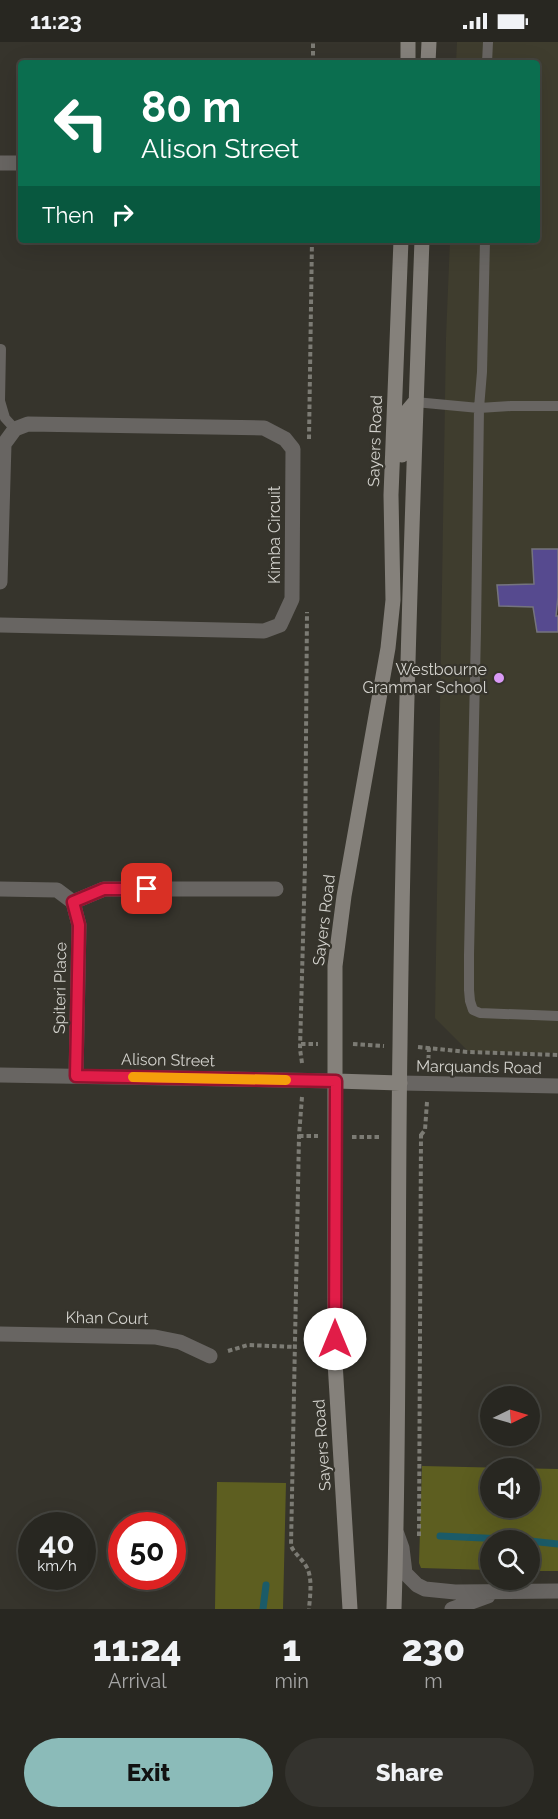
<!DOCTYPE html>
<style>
body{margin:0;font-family:Raleway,sans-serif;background:#34332e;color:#f1f3f6;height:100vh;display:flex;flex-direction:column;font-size:22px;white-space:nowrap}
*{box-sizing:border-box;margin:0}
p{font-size:20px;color:#a5a5a5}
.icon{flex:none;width:33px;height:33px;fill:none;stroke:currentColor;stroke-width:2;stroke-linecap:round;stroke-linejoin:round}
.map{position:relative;height:1567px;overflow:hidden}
.sheet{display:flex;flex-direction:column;background:#282721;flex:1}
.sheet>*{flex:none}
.hud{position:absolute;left:18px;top:18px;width:522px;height:183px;border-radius:6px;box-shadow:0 6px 24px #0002,0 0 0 2px #44443f;background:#0b6e4f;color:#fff;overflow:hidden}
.needle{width:39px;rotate:85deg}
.tools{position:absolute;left:480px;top:1344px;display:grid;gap:12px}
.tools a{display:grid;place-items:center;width:60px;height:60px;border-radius:50%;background:#282721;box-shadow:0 6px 24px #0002,0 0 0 2px #44443f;font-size:30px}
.speed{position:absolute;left:18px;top:1470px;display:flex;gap:12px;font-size:30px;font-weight:700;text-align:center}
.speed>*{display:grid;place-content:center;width:78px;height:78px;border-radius:50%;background:#282721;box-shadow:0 6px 24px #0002,0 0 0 2px #44443f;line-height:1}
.speed small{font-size:15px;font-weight:400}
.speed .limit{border:9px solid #d22;background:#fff;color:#111}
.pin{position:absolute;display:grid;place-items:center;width:51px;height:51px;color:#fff;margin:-26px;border-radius:12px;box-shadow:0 3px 9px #0006}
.me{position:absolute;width:66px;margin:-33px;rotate:0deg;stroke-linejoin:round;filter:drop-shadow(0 0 4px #0008)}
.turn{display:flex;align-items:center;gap:21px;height:126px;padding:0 24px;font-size:27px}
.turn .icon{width:78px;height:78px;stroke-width:2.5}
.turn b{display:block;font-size:42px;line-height:51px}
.then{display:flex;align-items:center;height:57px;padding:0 24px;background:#0003;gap:12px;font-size:22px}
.eta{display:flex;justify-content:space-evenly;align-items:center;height:102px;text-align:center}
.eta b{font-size:36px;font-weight:800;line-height:42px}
.action{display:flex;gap:12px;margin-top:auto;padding:12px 24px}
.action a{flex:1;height:69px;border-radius:36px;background:#8bbbb9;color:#111;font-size:24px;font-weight:800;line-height:69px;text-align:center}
.action a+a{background:#34332e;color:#f1f3f6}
.status{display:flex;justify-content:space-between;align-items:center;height:42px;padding:0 30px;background:#282721;direction:ltr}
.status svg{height:16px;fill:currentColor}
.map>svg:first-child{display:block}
</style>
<div class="status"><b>11:23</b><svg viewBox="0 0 49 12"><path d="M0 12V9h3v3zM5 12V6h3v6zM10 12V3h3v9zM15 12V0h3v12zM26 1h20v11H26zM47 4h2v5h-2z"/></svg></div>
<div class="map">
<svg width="558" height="1567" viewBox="0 0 558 1567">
<rect width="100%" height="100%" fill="#36342c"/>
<!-- built -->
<path fill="#3f3d2e" d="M 457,0 L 558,0 L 558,1011 L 468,1009 L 435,976 L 446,296 L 450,198 L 537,198 L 537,21 L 456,21 Z"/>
<!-- green -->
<path fill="#5d5e20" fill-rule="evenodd" d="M 422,1424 L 558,1427 L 558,1529 L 530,1529 L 530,1498 L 490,1498 L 490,1528 L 421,1526 L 419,1521 ZM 490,1426 L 530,1426 L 530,1466 L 490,1466 Z
M 217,1440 L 286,1441 L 283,1567 L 215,1567 Z"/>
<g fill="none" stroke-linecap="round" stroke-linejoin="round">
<!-- stream -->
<path stroke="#1b5b68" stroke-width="7" d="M 440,1494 L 525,1498
M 530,1499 L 558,1502
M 263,1567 L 266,1543"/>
</g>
<!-- building -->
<path fill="#564a8f" stroke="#75747e" stroke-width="1.5" d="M 532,507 L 558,507 L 558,555 L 556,574 L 558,574 L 558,590 L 537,590 L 533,565 L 499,564 L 497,543 L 534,542 Z"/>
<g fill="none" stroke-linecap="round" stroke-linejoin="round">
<!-- path -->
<path stroke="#7c7b74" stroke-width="4" stroke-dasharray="4.5 3" stroke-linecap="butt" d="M 313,21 L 313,0
M 309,397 L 312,198
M 301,1002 L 318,1002
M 353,1002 L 384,1004
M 418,1005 L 467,1010 L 558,1013
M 302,1021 L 300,1007 L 305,823 L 307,570
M 428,1025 L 429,1005
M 302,1055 L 299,1094 L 291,1504 C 295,1512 301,1516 306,1524 C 313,1535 310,1554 309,1567
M 421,1093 L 425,1088 L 427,1060
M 299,1094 L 318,1094
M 352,1095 L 381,1095
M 228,1309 L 248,1303 L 296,1305
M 419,1494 L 421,1092"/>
<!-- service -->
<path stroke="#686562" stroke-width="10" d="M 487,21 L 488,0
M 485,198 L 482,330 L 479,366 L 476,588 L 469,913 L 469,948 L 470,959 L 473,968 L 480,971 L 558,974
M 1,307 L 0,359 L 5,376 L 15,387
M 415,360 L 479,366 L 511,364 L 558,364"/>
<!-- minor -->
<path stroke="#686562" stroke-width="15" d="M 0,121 L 21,121
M 0,540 L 4,402 L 15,387 L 28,382 L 264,386 L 285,397 L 293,407 L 292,557 L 280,583 L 264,589 L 0,583
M 0,847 L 57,848 L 73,860 L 79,883 L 76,1034
M 73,860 L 104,847 L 276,847
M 0,1033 L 336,1039
M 0,1292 L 155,1295 L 180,1300 L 210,1314
M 397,1492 L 402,1506 L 405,1531 L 417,1543 L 425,1547 L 455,1550 L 558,1549
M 452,1567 L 488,1554"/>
<!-- tertiary -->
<path stroke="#686562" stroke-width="15" d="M 400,1041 L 558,1044"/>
<!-- secondary -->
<path stroke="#85817b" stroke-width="15" d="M 408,21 L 408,0
M 428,21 L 429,0
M 402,413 L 404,373 L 415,360
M 336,1039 L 400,1041
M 350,1567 L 335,1320 L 335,924 L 344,854 L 388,606 L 393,558 L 391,453 L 401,198
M 394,1567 C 400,1379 397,1191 400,1003 C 403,734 412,466 422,198"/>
</g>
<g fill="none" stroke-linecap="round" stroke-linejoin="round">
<!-- route casing -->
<g stroke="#92132f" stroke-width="15">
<path id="route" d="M 147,847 L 104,847 L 73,860 L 79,883 L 76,1034 L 336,1039 L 335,1297"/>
</g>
<!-- route -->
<use href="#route" stroke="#e11d48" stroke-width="10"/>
<!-- slow -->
<path stroke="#f59e0b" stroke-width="10" d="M 133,1035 L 286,1038"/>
</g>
<!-- markers -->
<circle fill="#da9af6" stroke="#36342c" stroke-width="2" cx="499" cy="636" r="6"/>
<g text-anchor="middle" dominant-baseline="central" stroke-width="4.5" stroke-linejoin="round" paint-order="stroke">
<!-- street labels -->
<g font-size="16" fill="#d3d2cd" stroke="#36342c">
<text transform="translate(375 399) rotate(-88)">Sayers Road</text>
<text transform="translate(274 493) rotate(-90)">Kimba Circuit</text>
<text transform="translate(324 878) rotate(-83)">Sayers Road</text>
<text transform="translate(60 946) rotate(-89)">Spiteri Place</text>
<text transform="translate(168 1018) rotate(1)">Alison Street</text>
<text transform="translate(479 1025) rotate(1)">Marquands Road</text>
<text transform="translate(107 1276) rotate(1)">Khan Court</text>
<text transform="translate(322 1403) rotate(-94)">Sayers Road</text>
</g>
<!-- poi labels -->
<g font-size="16" fill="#d3d2cd" stroke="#36342c" text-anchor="end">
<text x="487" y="627">Westbourne<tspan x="487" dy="18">Grammar School</tspan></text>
</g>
</g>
</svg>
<div class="tools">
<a><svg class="needle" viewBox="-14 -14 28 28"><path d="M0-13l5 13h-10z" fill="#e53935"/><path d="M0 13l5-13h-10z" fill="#a5a5a5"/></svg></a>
<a><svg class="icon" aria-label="sound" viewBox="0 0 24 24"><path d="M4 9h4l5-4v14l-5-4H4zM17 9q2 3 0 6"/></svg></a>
<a><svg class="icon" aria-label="search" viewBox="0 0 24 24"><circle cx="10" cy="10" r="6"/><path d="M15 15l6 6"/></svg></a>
</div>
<div class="speed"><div>40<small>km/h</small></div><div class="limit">50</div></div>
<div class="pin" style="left:147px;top:847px;background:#d93025"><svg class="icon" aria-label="arrive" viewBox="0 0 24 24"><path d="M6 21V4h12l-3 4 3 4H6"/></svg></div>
<svg class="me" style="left:335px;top:1297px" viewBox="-20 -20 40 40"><circle r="19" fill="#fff"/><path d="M0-13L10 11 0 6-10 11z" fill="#e11d48"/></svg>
<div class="hud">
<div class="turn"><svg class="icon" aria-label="left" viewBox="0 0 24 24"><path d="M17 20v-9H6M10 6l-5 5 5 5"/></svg><div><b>80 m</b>Alison Street</div></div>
<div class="then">Then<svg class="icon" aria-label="right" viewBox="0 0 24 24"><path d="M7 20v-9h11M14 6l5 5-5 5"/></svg></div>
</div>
</div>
<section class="sheet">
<div class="eta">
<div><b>11:24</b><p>Arrival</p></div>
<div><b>1</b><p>min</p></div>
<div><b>230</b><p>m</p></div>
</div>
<div class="action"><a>Exit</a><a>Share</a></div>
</section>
